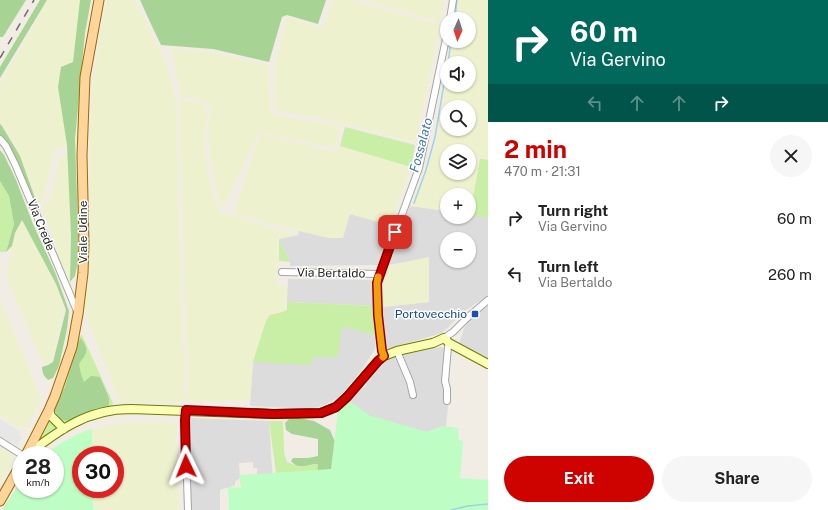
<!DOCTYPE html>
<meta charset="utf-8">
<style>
body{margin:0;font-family:"Public Sans",sans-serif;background:#f6f6f6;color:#222;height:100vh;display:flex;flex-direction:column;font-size:15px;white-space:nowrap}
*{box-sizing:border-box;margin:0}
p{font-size:13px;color:#767676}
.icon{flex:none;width:22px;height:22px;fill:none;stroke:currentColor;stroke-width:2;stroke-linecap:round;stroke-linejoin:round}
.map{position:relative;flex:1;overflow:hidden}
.drawer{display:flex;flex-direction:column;background:#fff;width:340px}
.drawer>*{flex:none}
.guide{background:#00695c;color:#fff;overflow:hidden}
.needle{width:26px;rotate:183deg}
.tools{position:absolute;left:440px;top:12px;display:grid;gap:8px}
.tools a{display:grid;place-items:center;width:36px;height:36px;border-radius:50%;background:#fff;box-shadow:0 1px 3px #0004;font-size:20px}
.speed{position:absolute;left:12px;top:446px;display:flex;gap:8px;font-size:20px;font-weight:700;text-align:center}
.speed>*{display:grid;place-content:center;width:52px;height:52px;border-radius:50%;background:#fff;box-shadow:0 1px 3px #0004;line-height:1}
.speed small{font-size:10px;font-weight:400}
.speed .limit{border:6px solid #d22;background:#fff;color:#111}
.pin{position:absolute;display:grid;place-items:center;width:34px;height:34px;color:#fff;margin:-17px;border-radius:8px;box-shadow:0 2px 6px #0006}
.me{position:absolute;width:44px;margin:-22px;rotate:358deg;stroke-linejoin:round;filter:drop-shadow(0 0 3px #0008)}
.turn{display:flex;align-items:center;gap:14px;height:84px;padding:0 16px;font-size:18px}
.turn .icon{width:52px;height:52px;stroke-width:2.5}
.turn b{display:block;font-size:28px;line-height:34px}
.lanes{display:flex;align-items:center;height:38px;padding:0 16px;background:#0003;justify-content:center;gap:20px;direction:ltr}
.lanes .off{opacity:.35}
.round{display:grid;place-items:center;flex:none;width:42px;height:42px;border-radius:21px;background:#f6f6f6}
.summary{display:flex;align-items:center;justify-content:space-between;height:68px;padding:0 16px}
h1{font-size:24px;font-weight:700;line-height:30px;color:#ce0300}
.action{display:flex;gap:8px;margin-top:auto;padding:8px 16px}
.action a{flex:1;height:46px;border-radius:24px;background:#ce0300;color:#fff;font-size:16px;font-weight:700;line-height:46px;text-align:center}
.action a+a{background:#f6f6f6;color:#222}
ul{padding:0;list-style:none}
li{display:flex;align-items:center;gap:12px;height:56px;padding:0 16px}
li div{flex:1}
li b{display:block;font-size:15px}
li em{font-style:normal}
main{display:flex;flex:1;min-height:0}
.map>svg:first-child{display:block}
</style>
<main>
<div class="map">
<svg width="488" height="510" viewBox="0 0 488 510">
<rect width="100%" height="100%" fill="#f1ede4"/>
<!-- residential -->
<path fill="#dddcdc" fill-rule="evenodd" d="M 480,159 L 488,160 L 488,295 L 486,297 L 466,310 L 442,333 L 387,349 L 384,344 L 382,307 L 429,302 L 429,258 L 387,265 L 410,206 L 447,211 L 447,217 L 469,217 ZM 447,239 L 469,239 L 469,261 L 447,261 Z
M 350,214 L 390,225 L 391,231 L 378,265 L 290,266 L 290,262 L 279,239 L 298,235 L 299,231 L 329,238 Z
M 288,279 L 371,280 L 373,285 L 374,306 L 287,302 Z
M 488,305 L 488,359 L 459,344 L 464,328 L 469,321 Z
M 287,310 L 314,320 L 376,335 L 375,349 L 361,371 L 339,397 L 327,404 L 310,409 L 250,406 L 253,362 L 266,321 L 279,313 L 283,312 Z
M 440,347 L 450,350 L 449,397 L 446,426 L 444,426 L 427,432 L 403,427 L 356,410 L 346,405 L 361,386 L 364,388 L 367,385 L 365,383 L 384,361 L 402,355 Z
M 190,418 L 269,421 L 273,483 L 257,485 L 257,468 L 253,468 L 253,462 L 239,463 L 240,478 L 235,482 L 235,485 L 220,490 L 220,510 L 191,510 Z"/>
<!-- farmland -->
<path fill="#eef1ce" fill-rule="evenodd" d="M 48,0 L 81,0 L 73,62 L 58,87 L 67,145 L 55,149 L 49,174 L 45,197 L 38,203 L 30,188 L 8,132 L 0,124 L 0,85 Z
M 107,0 L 135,0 L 156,44 L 167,63 L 176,100 L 184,396 L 188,396 L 179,99 L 204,104 L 207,112 L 204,145 L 211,188 L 217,207 L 221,213 L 298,235 L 277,239 L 277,285 L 287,286 L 287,302 L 283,312 L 279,313 L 266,321 L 253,362 L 250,399 L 243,400 L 122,403 L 117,397 L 108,373 L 91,331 L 87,318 L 85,304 L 90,275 L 90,133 L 93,80 L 102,25 Z
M 334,0 L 350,0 L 440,25 L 416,142 L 313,116 L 311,117 L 275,110 L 275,65 L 287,18 L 323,28 Z
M 363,0 L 444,0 L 441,22 Z
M 459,0 L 488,0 L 488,160 L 469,156 L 469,151 L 447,151 L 447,153 L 439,152 L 447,155 L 447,173 L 469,173 L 469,159 L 480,161 L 470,215 L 469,214 L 469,195 L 447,195 L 447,211 L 410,206 L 417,195 L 424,180 L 433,151 L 435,151 L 447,79 L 447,85 L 469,85 L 469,63 L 450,63 L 453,41 L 469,41 L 469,19 L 457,19 ZM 447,107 L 469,107 L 469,129 L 447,129 Z
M 171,48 L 208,52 L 268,65 L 271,115 L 341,126 L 335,148 L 259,132 L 225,205 L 220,207 L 211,163 L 208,130 L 211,106 L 200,100 L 181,96 Z
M 260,134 L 332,151 L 343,147 L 411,167 L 390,225 L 350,214 L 343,238 L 329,238 L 233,214 Z
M 68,154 L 71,235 L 70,282 L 66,278 L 42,206 L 50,202 L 60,157 Z
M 22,220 L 56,284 L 64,310 L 50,364 L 42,361 L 7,279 L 9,261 L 15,233 Z
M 429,257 L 429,302 L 382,307 L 383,289 L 385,276 L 389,266 Z
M 0,300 L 37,388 L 41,398 L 39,404 L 25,431 L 0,416 Z
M 175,422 L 179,510 L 2,510 L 21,481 L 21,489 L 55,489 L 55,455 L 45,455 L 52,449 L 85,431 L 118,423 ZM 81,455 L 115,455 L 115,489 L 81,489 Z
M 0,447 L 10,453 L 13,456 L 12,463 L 0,483 Z"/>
<!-- grass -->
<path fill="#c9efa6" d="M 345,127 L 415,145 L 411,167 L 340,146 Z
M 480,159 L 488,160 L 488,218 L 470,215 Z
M 0,181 L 9,196 L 14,224 L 6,252 L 0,252 Z
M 279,239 L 290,262 L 279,261 Z
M 287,302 L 374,306 L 376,335 L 342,327 L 338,357 L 313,357 L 311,365 L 253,362 L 266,321 L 270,315 L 283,312 L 287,310 Z
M 82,335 L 113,403 L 112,408 L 66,423 C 60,420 56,419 55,412 L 78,338 L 80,336 Z
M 49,419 L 58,429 L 40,440 L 39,438 Z
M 269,421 L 283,421 L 284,452 L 287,462 L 300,467 L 318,464 L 315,510 L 281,510 Z"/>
<!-- forest -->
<path fill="#a7d495" d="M 0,0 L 26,0 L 3,37 L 0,37 Z
M 40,0 L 47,0 L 0,78 L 0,67 Z
M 80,0 L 91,0 L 85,33 L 75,139 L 78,226 L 78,261 L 75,276 L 70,282 L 71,235 L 67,145 L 58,87 L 61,67 L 73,62 Z
M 140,0 L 326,0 L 318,24 L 287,15 L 282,17 L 269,62 L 213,49 L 161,45 L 150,22 Z
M 0,124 L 2,126 L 20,156 L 45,226 L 14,154 L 0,135 Z
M 0,150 L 4,155 L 16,180 L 33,224 L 55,272 L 69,311 L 67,329 L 59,366 L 53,378 L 48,380 C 44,376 42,373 42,367 L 48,365 L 53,362 L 66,310 L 56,284 L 22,220 L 15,233 L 12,246 L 6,252 L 14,224 L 9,196 L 0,181 Z
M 81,338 C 89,350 88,352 79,364 L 81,374 L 84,382 L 91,376 L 100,377 L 109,398 L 109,405 C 104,409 99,407 94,409 C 84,412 71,425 61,419 C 59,417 57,414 55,412 L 55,405 L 65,387 L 77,344 Z
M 356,410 L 403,427 L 314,510 L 318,464 C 307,464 299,471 291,461 L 293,458 L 308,458 L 318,456 L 318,439 L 292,434 L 286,430 L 285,423 L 289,419 L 299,418 L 314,421 L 330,430 L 336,444 Z"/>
<!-- park -->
<path fill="#befec4" d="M 349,401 L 369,415 L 427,432 L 444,426 L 458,428 L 459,440 L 463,441 L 460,478 L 488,480 L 488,510 L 229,510 L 228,487 L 241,488 L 239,475 L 258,474 L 331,469 L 338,411 Z
M 92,429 L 92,455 L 81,455 L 81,489 L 93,489 L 93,510 L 2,510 L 21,481 L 21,489 L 55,489 L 55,455 L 45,455 C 56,445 78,433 92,429 Z"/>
<!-- parking -->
<path fill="#e7e7e7" d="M 0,419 L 21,432 L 19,435 L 22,437 L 17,446 L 0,436 Z"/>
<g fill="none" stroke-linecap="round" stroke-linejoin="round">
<!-- stream -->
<path stroke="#a1d2e2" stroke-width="1.5" d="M 455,19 L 457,0
M 448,63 L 451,41
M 414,203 L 426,170 L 435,137 L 447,66
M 451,510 L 468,506 L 488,504"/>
<!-- street casing -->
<g stroke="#a6a6a6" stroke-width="8">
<path id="street" d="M 450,19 L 453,0
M 0,139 L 6,146 L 15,164 L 77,311
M 282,272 L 379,274
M 444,338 L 453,332 L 467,318 L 488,300
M 397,351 L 410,382 L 413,395
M 384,356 L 382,351 L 378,315 L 377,283 L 419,168 L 447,34
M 447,401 L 447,389 L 445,381 L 448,347 L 449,343
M 186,410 L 185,420 L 188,510
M 0,441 L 22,455"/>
</g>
<!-- secondary casing -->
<g stroke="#6d7c00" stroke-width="10">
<path id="secondary" d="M 49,410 L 51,416 L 64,429
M 27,455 C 41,444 58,431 74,423 C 91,414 112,409 131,409 L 273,414 L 321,413 L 336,407 L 347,397 L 378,361 L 384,356 L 397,351 L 433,343 L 444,338 L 449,343 L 488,364"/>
</g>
<!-- primary casing -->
<g stroke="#9a6a00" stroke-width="11">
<path id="primary" d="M 26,455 L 49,410 L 55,396 L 72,347 L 78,314 L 83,273 L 84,244 L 82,155 L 85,77 L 99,0
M 0,501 L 21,464"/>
</g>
<!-- street -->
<use href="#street" stroke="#fff" stroke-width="6"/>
<!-- secondary -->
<use href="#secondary" stroke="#faffb4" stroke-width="8"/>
<!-- primary -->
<use href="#primary" stroke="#ffd59b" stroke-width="9"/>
<!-- rail -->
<path stroke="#6d6d6d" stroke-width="1.5" stroke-dasharray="8 8" stroke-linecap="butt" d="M 0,58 L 34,0"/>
</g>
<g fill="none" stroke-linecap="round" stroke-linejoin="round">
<!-- route casing -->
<g stroke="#860200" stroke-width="10">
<path id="route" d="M 186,466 L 185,420 L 186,410 L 273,414 L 321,413 L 336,407 L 347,397 L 378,361 L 384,356 L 382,351 L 378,315 L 377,283 L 395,232"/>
</g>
<!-- route -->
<use href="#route" stroke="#ce0300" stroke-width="7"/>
<!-- slow -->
<path stroke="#f59e0b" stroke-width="7" d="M 378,277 L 377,283 L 378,315 L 382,351 L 384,356 L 383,357"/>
</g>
<!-- markers -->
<rect fill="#1a4fb4" stroke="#fff" stroke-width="1.5" x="471" y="310" width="8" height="8" rx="2"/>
<g text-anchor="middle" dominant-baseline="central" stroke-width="3" stroke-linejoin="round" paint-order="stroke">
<!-- street labels -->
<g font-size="12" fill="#1f1f1f" stroke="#fff">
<text transform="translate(41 225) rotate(68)">Via Crede</text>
<text transform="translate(83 232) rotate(-90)">Viale Udine</text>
<text transform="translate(331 273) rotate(1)">Via Bertaldo</text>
</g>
<!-- transit labels -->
<g font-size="12" fill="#164399" stroke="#fff" text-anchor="end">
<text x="467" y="314">Portovecchio</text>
</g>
<!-- water labels -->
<g font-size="13" font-style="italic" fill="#4076b0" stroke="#fff">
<text transform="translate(421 145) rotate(-75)">Fossalato</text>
</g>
</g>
</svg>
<div class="tools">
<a><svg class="needle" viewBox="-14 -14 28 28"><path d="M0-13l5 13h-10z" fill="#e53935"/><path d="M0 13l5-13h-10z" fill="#767676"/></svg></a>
<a><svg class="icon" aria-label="sound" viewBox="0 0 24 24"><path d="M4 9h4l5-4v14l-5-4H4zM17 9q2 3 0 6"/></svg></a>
<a><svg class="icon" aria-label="search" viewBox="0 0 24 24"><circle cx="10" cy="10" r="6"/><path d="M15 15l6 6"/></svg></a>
<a><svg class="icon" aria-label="layers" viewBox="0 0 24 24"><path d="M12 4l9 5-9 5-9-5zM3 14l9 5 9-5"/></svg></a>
<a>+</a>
<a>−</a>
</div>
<div class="speed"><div>28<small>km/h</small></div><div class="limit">30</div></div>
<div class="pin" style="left:395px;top:232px;background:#d93025"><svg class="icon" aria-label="arrive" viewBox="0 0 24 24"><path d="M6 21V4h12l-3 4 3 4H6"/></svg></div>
<svg class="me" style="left:186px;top:466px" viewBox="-20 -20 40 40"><path d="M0-17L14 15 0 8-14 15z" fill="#ce0300" stroke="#fff" stroke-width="4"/></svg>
</div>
<section class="drawer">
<div class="guide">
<div class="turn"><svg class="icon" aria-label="right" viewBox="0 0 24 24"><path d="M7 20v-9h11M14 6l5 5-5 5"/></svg><div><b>60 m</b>Via Gervino</div></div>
<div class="lanes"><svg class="icon off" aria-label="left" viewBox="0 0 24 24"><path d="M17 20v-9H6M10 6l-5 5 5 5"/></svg><svg class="icon off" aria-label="ahead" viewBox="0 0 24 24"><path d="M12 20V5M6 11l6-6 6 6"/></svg><svg class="icon off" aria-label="ahead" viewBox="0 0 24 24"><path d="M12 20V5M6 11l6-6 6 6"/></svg><svg class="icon" aria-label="right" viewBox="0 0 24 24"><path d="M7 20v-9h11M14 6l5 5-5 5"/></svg></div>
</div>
<div class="summary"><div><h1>2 min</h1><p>470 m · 21:31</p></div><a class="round"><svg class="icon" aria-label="close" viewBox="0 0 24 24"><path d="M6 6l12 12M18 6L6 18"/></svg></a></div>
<ul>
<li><svg class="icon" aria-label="right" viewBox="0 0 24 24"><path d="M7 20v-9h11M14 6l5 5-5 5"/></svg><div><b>Turn right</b><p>Via Gervino</p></div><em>60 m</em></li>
<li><svg class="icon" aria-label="left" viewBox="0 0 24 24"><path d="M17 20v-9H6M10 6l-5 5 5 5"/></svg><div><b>Turn left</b><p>Via Bertaldo</p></div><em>260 m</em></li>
</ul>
<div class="action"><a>Exit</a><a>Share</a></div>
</section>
</main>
